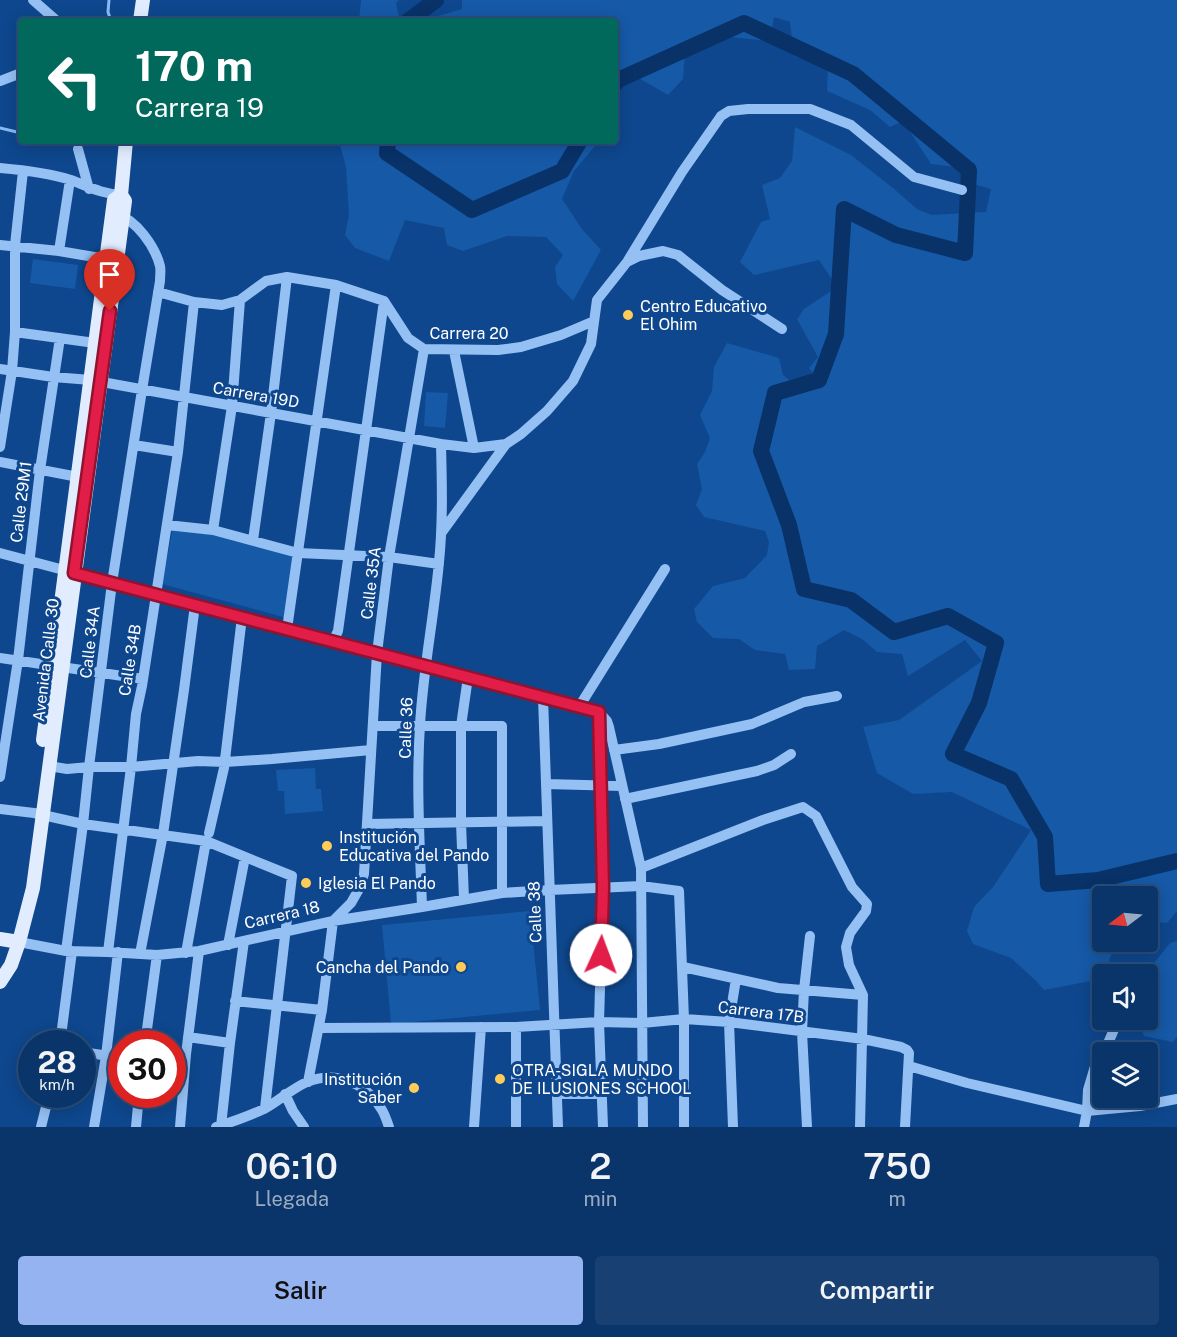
<!DOCTYPE html>
<html lang="es">
<meta charset="utf-8">
<style>
body{margin:0;font-family:"Public Sans",sans-serif;background:#184072;color:#f1f3f6;height:100vh;display:flex;flex-direction:column;font-size:22px;white-space:nowrap}
*{box-sizing:border-box;margin:0}
p{font-size:20px;color:#99abc1}
.icon{flex:none;width:33px;height:33px;fill:none;stroke:currentColor;stroke-width:2;stroke-linecap:round;stroke-linejoin:round}
.map{position:relative;height:1127px;overflow:hidden}
.side{display:flex;flex-direction:column;background:#0a356a;flex:1}
.side>*{flex:none}
.hud{position:absolute;left:18px;top:18px;width:600px;height:126px;border-radius:6px;box-shadow:0 3px 15px #0003,0 0 0 2px #2a507e;background:#00695c;color:#fff;overflow:hidden}
.needle{width:39px;rotate:254deg}
.buttons{position:absolute;left:1092px;top:886px;display:grid;gap:12px}
.buttons a{display:grid;place-items:center;width:66px;height:66px;border-radius:6px;background:#0a356a;box-shadow:0 3px 15px #0003,0 0 0 2px #2a507e;font-size:30px}
.speed{position:absolute;left:18px;top:1030px;display:flex;gap:12px;font-size:30px;font-weight:700;text-align:center}
.speed>*{display:grid;place-content:center;width:78px;height:78px;border-radius:50%;background:#0a356a;box-shadow:0 3px 15px #0003,0 0 0 2px #2a507e;line-height:1}
.speed small{font-size:15px;font-weight:400}
.speed .limit{border:9px solid #d22;background:#fff;color:#111}
.pin{position:absolute;display:grid;place-items:center;width:51px;height:51px;color:#fff;margin:-62px -26px;border-radius:50% 50% 50% 0;rotate:-45deg;box-shadow:0 0 6px #0007}
.pin .icon{rotate:45deg}
.me{position:absolute;width:66px;margin:-33px;rotate:2deg;stroke-linejoin:round;filter:drop-shadow(0 0 4px #0008)}
.turn{display:flex;align-items:center;gap:21px;height:126px;padding:0 18px;font-size:27px}
.turn .icon{width:78px;height:78px;stroke-width:2.5}
.turn b{display:block;font-size:42px;line-height:51px}
.eta{display:flex;justify-content:space-evenly;align-items:center;height:102px;text-align:center}
.eta b{font-size:36px;font-weight:600;line-height:42px}
.primary-button{display:flex;gap:12px;margin-top:auto;padding:12px 18px}
.primary-button a{flex:1;height:69px;border-radius:6px;background:#95b2f1;color:#111;font-size:24px;font-weight:600;line-height:69px;text-align:center}
.primary-button a+a{background:#184072;color:#f1f3f6}
.map>svg:first-child{display:block}
</style>
<div class="map">
<svg width="1177" height="1127" viewBox="0 0 1177 1127">
<rect width="100%" height="100%" fill="#0e478d"/>
<!-- green -->
<path fill="#1659a7" d="M 361,0 L 399,0 L 396,3 L 399,17 L 416,21 L 359,21 Z
M 462,0 L 1177,0 L 1177,911 L 1167,923 L 1148,921 L 1148,897 L 1102,897 L 1102,942 L 1117,942 L 1101,979 L 1044,990 L 1035,980 L 1011,958 L 973,944 L 967,931 L 974,907 L 993,887 L 1031,830 L 952,792 L 913,794 L 877,773 L 863,727 L 899,720 L 982,661 L 965,640 L 908,676 L 902,654 L 877,652 L 862,639 L 844,630 L 817,646 L 815,669 L 789,670 L 785,654 L 755,650 L 739,639 L 713,638 L 697,622 L 694,609 L 713,586 L 745,578 L 767,555 L 769,542 L 765,531 L 704,517 L 696,505 L 702,489 L 697,464 L 705,452 L 710,438 L 700,415 L 712,391 L 714,367 L 727,343 L 779,358 L 783,375 L 801,389 L 805,389 L 815,375 L 809,368 L 818,357 L 797,319 L 804,309 L 837,287 L 819,260 L 754,275 L 740,262 L 761,222 L 770,219 L 762,185 L 780,178 L 792,161 L 795,127 L 851,155 L 893,188 L 917,209 L 932,215 L 986,212 L 991,189 L 970,183 L 972,169 L 931,164 L 903,121 L 890,127 L 870,110 L 827,91 L 828,67 L 794,56 L 790,22 L 774,17 L 770,41 L 730,37 L 685,50 L 683,79 L 668,95 L 625,70 L 617,83 L 617,119 L 615,121 L 615,21 L 422,21 L 462,9 Z
M 339,141 L 599,141 L 574,171 L 562,199 L 582,229 L 601,250 L 573,301 L 557,284 L 555,267 L 563,255 L 546,237 L 507,236 L 463,251 L 447,245 L 444,228 L 405,220 L 389,261 L 355,248 L 345,235 L 349,215 L 346,167 Z
M 33,259 L 78,265 L 75,289 L 30,283 Z
M 426,392 L 448,393 L 445,428 L 424,426 Z
M 173,527 L 294,551 L 287,618 L 162,584 Z
M 315,768 L 316,789 L 321,789 L 323,811 L 285,814 L 284,791 L 278,791 L 276,770 Z
M 530,911 L 540,1010 L 391,1024 L 382,925 Z
M 1177,941 L 1177,1037 L 1173,1042 L 1144,1036 L 1137,1020 L 1148,1020 L 1148,975 L 1145,975 L 1146,973 L 1170,943 Z"/>
<g fill="none" stroke-linecap="round" stroke-linejoin="round">
<!-- stream -->
<path stroke="#86bbf7" stroke-width="3" d="M 109,0 L 108,12 L 111,21
M 0,128 L 21,133"/>
<!-- river -->
<path stroke="#083268" stroke-width="16" d="M 408,21 L 436,0
M 615,84 L 618,80 L 744,23 L 853,74 L 969,170 L 965,253 L 896,235 L 844,209 L 836,334 L 819,380 L 775,393 L 761,451 L 789,525 L 804,589 L 851,600 L 894,632 L 948,616 L 996,643 L 979,703 L 953,754 L 1011,779 L 1045,837 L 1048,884 L 1098,880 L 1177,861
M 388,141 L 387,153 L 472,210 L 562,171 L 580,141"/>
<!-- minor -->
<path stroke="#95c0f3" stroke-width="10" d="M 33,0 L 57,21
M 0,81 L 21,73
M 78,149 L 89,189
M 0,168 C 22,170 49,173 71,180 C 90,187 99,193 121,195
M 0,245 L 59,251 L 106,259
M 59,251 L 70,180
M 627,262 L 639,256 L 663,251 L 678,255 L 722,290 L 782,329
M 158,292 L 194,302 L 222,305 L 240,300 L 266,281 L 287,277 L 336,285 L 384,301 L 408,338 L 424,349 L 498,350 L 521,347 L 561,335 L 594,321
M 15,332 L 95,343
M 454,351 L 474,448
M 0,369 L 53,377 L 91,380 L 441,444 L 474,448 L 506,444
M 134,445 L 178,452
M 0,447 L 12,371 L 15,332 L 15,245 L 23,171
M 0,462 L 78,477
M 167,525 L 213,530 L 298,553 L 389,557 L 439,564
M 213,530 L 232,406 L 240,300
M 442,532 L 506,444 L 521,434 L 547,411 L 573,381 L 591,344 L 597,300 L 627,262 L 682,172 L 721,116 L 729,111 L 748,109 L 810,109 L 851,125 L 914,177 L 962,190
M 253,540 L 271,413 L 287,277
M 0,553 L 599,712
M 287,629 L 336,285
M 333,641 L 338,631 L 384,301
M 0,658 L 143,679
M 543,697 L 558,1127
M 579,707 L 665,569
M 599,712 L 607,721 L 609,727 L 641,868 L 643,1127
M 599,712 L 603,888 L 599,1022 L 603,1127
M 373,726 L 502,726 L 502,893
M 614,750 L 659,744 L 752,724 L 804,702 L 837,696
M 49,766 L 67,769 L 89,767 L 131,767 L 198,761 L 225,762 L 272,759 L 371,750
M 0,777 L 18,660 L 40,470 L 60,338
M 546,784 L 622,786
M 625,799 L 757,771 L 774,765 L 791,754
M 0,809 L 34,813 L 83,824 L 206,841 L 292,876 L 265,1108
M 367,824 L 547,821
M 209,833 L 224,768 L 242,617
M 641,868 L 763,820 L 803,807 L 816,816 L 852,887 L 867,904 L 866,911 L 850,933 L 846,947 L 849,965 L 863,995 L 860,1127
M 464,899 L 461,823 L 461,726 L 468,677
M 422,907 C 420,847 416,785 420,725 C 423,670 434,617 439,562 C 443,523 442,483 441,444
M 19,942 L 66,951 L 108,952 L 157,955 L 199,951 L 333,921 L 422,907 L 502,893 L 550,890 L 641,886 L 679,891 L 684,1019 L 684,1127
M 228,945 L 245,857
M 66,951 L 83,824 L 89,767 L 112,583 L 142,390 L 160,281 C 160,276 161,270 160,266 C 155,246 136,220 117,214
M 108,952 L 131,767 L 136,714 L 142,686 L 178,452 L 194,302
M 186,953 L 206,841
M 140,954 L 163,834 L 184,690 L 195,605
M 683,967 L 778,988 L 863,995
M 235,1001 L 322,1010
M 516,1027 L 516,1127
M 319,1028 L 516,1027 L 599,1022 L 642,1023 L 684,1019 L 729,1022 L 863,1039 L 901,1047 L 907,1050 L 909,1053 L 905,1127
M 188,1037 L 230,1043
M 60,1044 L 72,951
M 145,1044 L 157,955
M 82,1052 L 122,1058
M 172,1052 L 186,1054
M 909,1066 L 967,1083 L 1087,1111 L 1140,1106 L 1177,1099
M 308,1082 L 322,1010 L 333,921 L 351,903 L 359,889 L 364,874 L 377,653 L 389,557 L 424,349
M 285,1094 L 293,1111 L 304,1127
M 557,1094 L 602,1094
M 221,1126 L 230,1043 L 244,941
M 41,1127 L 49,1095
M 94,1127 L 106,1056 L 118,952
M 136,1127 L 139,1095
M 180,1127 L 186,1054 L 199,951
M 216,1127 C 232,1122 249,1116 264,1109 C 279,1101 291,1089 307,1082 C 337,1070 366,1083 382,1110 C 385,1115 387,1121 389,1127
M 474,1127 L 481,1027
M 733,1127 L 729,1022 L 736,979
M 807,1127 L 802,1032 L 804,990 L 810,936
M 1084,1127 L 1087,1111 L 1088,1090 L 1096,1063 L 1109,1041 L 1118,1020"/>
<!-- major -->
<path stroke="#e1edff" stroke-width="14" d="M 140,21 L 143,0
M 43,740 L 114,200 L 121,195
M 0,939 L 19,942
M 0,982 L 11,965 L 19,942 L 33,888 L 125,201 L 121,195 L 126,141"/>
</g>
<g fill="none" stroke-linecap="round" stroke-linejoin="round">
<!-- route casing -->
<g stroke="#92132f" stroke-width="15">
<path id="route" d="M 110,311 L 74,573 L 599,712 L 603,888 L 601,955"/>
</g>
<!-- route -->
<use href="#route" stroke="#e11d48" stroke-width="10"/>
</g>
<!-- markers -->
<g fill="#ffcd57" stroke="#0e478d" stroke-width="2">
<circle cx="628" cy="315" r="6"/>
<circle cx="327" cy="846" r="6"/>
<circle cx="306" cy="883" r="6"/>
<circle cx="461" cy="967" r="6"/>
<circle cx="500" cy="1079" r="6"/>
<circle cx="414" cy="1088" r="6"/>
</g>
<g text-anchor="middle" dominant-baseline="central" stroke-width="6" stroke-linejoin="round" paint-order="stroke">
<!-- poi labels -->
<g font-size="16" fill="#fff" stroke="#0e478d" text-anchor="start">
<text x="640" y="306">Centro Educativo<tspan x="640" dy="18">El Ohim</tspan></text>
<text x="339" y="837">Institución<tspan x="339" dy="18">Educativa del Pando</tspan></text>
<text x="318" y="883">Iglesia El Pando</text>
<text x="449" y="967" text-anchor="end">Cancha del Pando</text>
<text x="512" y="1070">OTRA-SIGLA MUNDO<tspan x="512" dy="18">DE ILUSIONES SCHOOL</tspan></text>
<text x="402" y="1079" text-anchor="end">Institución<tspan x="402" dy="18">Saber</tspan></text>
</g>
<!-- street labels -->
<g font-size="16" fill="#fff" stroke="#0e478d">
<text x="469" y="333">Carrera 20</text>
<text transform="translate(256 395) rotate(10)">Carrera 19D</text>
<text transform="translate(21 502) rotate(-83)">Calle 29M1</text>
<text transform="translate(371 583) rotate(-83)">Calle 35A</text>
<text transform="translate(90 642) rotate(-83)">Calle 34A</text>
<text transform="translate(46 660) rotate(-83)">Avenida Calle 30</text>
<text transform="translate(130 660) rotate(-81)">Calle 34B</text>
<text transform="translate(406 728) rotate(-88)">Calle 36</text>
<text transform="translate(535 912) rotate(-92)">Calle 38</text>
<text transform="translate(282 915) rotate(-13)">Carrera 18</text>
<text transform="translate(761 1012) rotate(7)">Carrera 17B</text>
</g>
</g>
</svg>
<div class="buttons">
<a><svg class="needle" viewBox="-14 -14 28 28"><path d="M0-13l5 13h-10z" fill="#e53935"/><path d="M0 13l5-13h-10z" fill="#99abc1"/></svg></a>
<a><svg class="icon" aria-label="sound" viewBox="0 0 24 24"><path d="M4 9h4l5-4v14l-5-4H4zM17 9q2 3 0 6"/></svg></a>
<a><svg class="icon" aria-label="layers" viewBox="0 0 24 24"><path d="M12 4l9 5-9 5-9-5zM3 14l9 5 9-5"/></svg></a>
</div>
<div class="speed"><div>28<small>km/h</small></div><div class="limit">30</div></div>
<div class="pin" style="left:110px;top:311px;background:#d93025"><svg class="icon" aria-label="arrive" viewBox="0 0 24 24"><path d="M6 21V4h12l-3 4 3 4H6"/></svg></div>
<svg class="me" style="left:601px;top:955px" viewBox="-20 -20 40 40"><circle r="19" fill="#fff"/><path d="M0-13L10 11 0 6-10 11z" fill="#e11d48"/></svg>
<div class="hud">
<div class="turn"><svg class="icon" aria-label="left" viewBox="0 0 24 24"><path d="M17 20v-9H6M10 6l-5 5 5 5"/></svg><div><b>170 m</b>Carrera 19</div></div>
</div>
</div>
<section class="side">
<div class="eta">
<div><b>06:10</b><p>Llegada</p></div>
<div><b>2</b><p>min</p></div>
<div><b>750</b><p>m</p></div>
</div>
<div class="primary-button"><a>Salir</a><a>Compartir</a></div>
</section>
